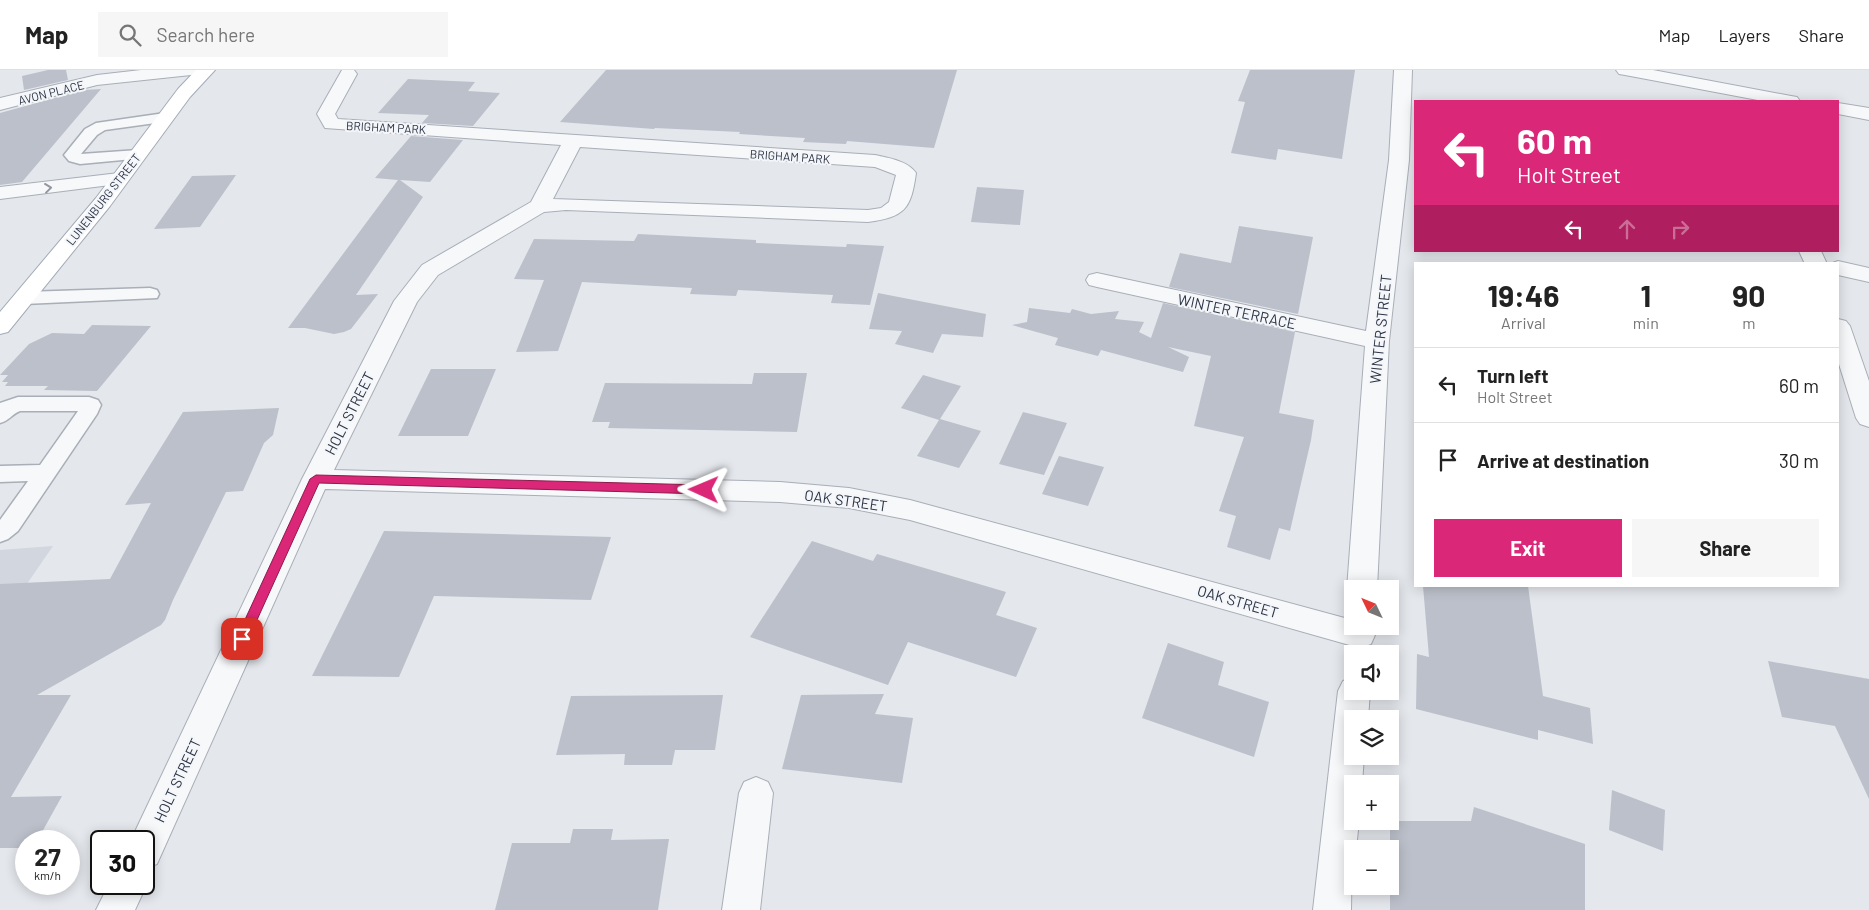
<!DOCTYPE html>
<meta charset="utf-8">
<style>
body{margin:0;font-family:Barlow,sans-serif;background:#f6f6f6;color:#222;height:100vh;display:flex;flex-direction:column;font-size:19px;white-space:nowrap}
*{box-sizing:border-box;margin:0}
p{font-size:16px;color:#767676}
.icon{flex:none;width:28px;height:28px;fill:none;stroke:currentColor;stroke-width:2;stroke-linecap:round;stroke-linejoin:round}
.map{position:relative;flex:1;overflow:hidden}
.details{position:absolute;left:1414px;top:192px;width:425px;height:325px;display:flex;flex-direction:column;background:#fff;border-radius:0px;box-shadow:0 2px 12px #0003}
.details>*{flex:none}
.guide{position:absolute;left:1414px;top:30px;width:425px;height:152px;border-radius:0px;box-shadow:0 2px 12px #0003;background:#db2777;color:#fff;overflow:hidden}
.needle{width:32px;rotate:313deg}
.fabs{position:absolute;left:1344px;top:510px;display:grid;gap:10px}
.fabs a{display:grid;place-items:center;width:55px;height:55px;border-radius:0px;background:#fff;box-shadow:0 2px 12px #0003;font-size:25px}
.speed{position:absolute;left:15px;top:760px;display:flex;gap:10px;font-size:25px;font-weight:700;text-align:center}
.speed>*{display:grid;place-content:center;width:65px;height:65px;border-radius:50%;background:#fff;box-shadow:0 2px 12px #0003;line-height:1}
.speed small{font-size:12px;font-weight:400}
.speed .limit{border:2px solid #111;border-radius:8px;background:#fff;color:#111}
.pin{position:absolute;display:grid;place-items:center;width:42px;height:42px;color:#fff;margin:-21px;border-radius:10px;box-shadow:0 2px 8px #0006}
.me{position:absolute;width:55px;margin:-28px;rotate:271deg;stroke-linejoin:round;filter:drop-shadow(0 0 4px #0008)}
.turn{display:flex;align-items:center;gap:18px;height:105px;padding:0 20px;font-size:22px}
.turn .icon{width:65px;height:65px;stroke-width:2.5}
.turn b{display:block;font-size:35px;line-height:42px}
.lanes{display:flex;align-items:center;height:48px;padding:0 20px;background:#0003;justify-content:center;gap:25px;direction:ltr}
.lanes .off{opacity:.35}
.eta{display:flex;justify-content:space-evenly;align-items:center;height:85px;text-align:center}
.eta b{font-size:30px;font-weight:700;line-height:35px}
.button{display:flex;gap:10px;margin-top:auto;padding:10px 20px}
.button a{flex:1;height:58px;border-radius:0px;background:#db2777;color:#fff;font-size:20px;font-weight:700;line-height:58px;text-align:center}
.button a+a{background:#f6f6f6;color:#222}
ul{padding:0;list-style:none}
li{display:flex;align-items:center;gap:15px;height:75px;padding:0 20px;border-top:1px solid #e0e0e0}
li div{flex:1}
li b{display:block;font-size:19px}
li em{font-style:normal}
header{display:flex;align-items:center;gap:30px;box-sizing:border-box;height:70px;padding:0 25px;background:#fff;border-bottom:1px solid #e0e0e0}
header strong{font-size:24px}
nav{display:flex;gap:28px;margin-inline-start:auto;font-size:18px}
.search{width:350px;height:45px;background:#f6f6f6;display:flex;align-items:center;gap:12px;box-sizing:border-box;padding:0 18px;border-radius:0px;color:#767676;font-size:19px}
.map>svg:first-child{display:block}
</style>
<header>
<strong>Map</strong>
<div class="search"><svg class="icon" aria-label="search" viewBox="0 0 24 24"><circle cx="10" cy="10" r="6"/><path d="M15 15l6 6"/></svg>Search here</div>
<nav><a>Map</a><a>Layers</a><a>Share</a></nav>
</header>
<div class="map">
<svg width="1869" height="840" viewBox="0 0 1869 840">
<rect width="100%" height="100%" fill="#e4e7ec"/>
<!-- built -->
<path fill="#d2d6de" d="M 53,476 L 0,553 L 0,480 Z"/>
<!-- building -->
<path fill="#bbc0ca" d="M 48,0 L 66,0 L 68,10 L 24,20 L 22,6 Z
M 606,0 L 957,0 L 934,78 L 847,71 L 846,74 L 803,72 L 805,68 L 739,64 L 740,62 L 655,58 L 654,59 L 560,52 Z
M 1250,0 L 1355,0 L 1342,89 L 1278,79 L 1276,90 L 1231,83 L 1245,32 L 1238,31 Z
M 408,9 L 475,12 L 468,21 L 500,23 L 473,56 L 422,53 L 429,45 L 378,43 Z
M 101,19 L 22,112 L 0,115 L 0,43 L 84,20 Z
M 411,66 L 463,70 L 430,112 L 400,110 L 423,127 L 356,225 L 378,224 L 351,259 L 344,262 L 334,264 L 305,258 L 288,258 L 398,110 L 375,108 Z
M 236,105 L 200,157 L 154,159 L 192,106 Z
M 977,117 L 1024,120 L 1020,155 L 971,152 Z
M 1239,156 L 1313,167 L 1298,244 L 1169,217 L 1180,183 L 1231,193 Z
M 638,164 L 756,170 L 756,173 L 846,177 L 847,174 L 884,176 L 870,235 L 831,233 L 833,225 L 738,220 L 736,226 L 690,224 L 692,218 L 582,212 L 558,281 L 516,282 L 544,210 L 514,209 L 534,169 L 634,171 Z
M 878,223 L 986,244 L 983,267 L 942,264 L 933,283 L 895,274 L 902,261 L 869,259 Z
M 1163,233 L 1295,262 L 1279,343 L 1314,350 L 1311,370 L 1290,461 L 1279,458 L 1270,490 L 1227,477 L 1236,446 L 1219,441 L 1244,367 L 1194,356 L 1211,286 L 1168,277 L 1189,287 L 1183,302 L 1101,280 L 1098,286 L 1055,275 L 1058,268 L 1012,255 L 1027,252 L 1029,238 L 1070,243 L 1072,239 L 1091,244 L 1119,241 L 1115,249 L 1144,252 L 1139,262 L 1151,268 Z
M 92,255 L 151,256 L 97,321 L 44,320 L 48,316 L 5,316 L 8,312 L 2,312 L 8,305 L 0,305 L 29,274 L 52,263 L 84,264 Z
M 431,299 L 496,299 L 468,366 L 398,366 Z
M 754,303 L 807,303 L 797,362 L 608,358 L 610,352 L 592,352 L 605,313 L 752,314 Z
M 923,305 L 961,316 L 940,349 L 981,361 L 959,398 L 917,386 L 939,350 L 901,338 Z
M 279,338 L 273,365 L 264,373 L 243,421 L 226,422 L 173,530 L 165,550 L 161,555 L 37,625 L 71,625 L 11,727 L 62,726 L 37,771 L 26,771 L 26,778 L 0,778 L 0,514 L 110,509 L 151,433 L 125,435 L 183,342 Z
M 1023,342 L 1067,353 L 1044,405 L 999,394 Z
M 1059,386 L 1104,397 L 1088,436 L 1042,424 Z
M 384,461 L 611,467 L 591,530 L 434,526 L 399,607 L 312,606 Z
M 812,471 L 873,491 L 877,484 L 1006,522 L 996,545 L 1037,558 L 1016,607 L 908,572 L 888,615 L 750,567 Z
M 1423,516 L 1528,516 L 1543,626 L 1590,638 L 1593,674 L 1538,660 L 1538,670 L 1416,639 L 1417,584 L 1429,587 Z
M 1168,573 L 1224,592 L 1218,615 L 1269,632 L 1254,687 L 1142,648 Z
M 1768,591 L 1869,609 L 1869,729 L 1835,656 L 1782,647 Z
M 884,624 L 875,644 L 913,648 L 902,713 L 782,699 L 801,625 Z
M 723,625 L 715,680 L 675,680 L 672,695 L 624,695 L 625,684 L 556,685 L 571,626 Z
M 1612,720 L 1665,740 L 1663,781 L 1609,760 Z
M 1474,737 L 1585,774 L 1585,840 L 1390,840 L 1390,751 L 1471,751 Z
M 573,759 L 613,759 L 611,770 L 669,769 L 658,840 L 495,840 L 512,773 L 570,773 Z"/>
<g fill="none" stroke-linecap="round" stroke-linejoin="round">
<!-- lane casing -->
<g stroke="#a9aeb7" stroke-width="3">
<path id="lane" d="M 165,43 L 170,45 L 173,48 L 170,51 L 105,60 L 97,65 L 81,84 L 138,80 L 144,82 L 146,85 L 144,88 L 80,94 L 69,91 L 64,85 L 85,59 L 96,53 Z
M 150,218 L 157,220 L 159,224 L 157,228 L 24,234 L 17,232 L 15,228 L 17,224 L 24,222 Z
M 18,327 L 89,327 L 98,330 L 101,335 L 97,344 L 18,461 L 8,469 L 0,472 L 0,450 L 28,411 L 0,412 L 0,396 L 40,395 L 78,341 L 20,341 C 12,344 9,351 0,353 L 0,333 Z"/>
</g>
<!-- street casing -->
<g stroke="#a9aeb7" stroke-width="2">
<path id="street" d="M 141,0 L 200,0 L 197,4 L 191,5 L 97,15 L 0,40 L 0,28 L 97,5 Z
M 342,0 L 354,0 L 357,4 L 335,44 L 338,49 L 875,85 C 889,88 908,91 916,103 C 911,139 905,147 868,152 L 566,140 L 544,142 L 438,205 L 417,232 L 334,400 L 780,412 L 849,418 L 910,430 L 1352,550 L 1352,556 L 1371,556 L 1375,565 L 1371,574 L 1360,578 L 910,450 L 849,438 L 780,432 L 325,419 L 157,794 L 144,799 L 144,771 L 131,770 L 302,409 L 394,231 L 422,195 L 531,132 L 561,75 L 325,58 L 317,44 ZM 580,77 L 875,97 L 896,105 L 889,132 L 881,138 L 868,140 L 553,129 Z
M 1394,0 L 1412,0 L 1409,90 L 1389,271 L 1377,519 L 1352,519 L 1352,528 L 1347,519 L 1365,276 L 1097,217 L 1089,215 L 1086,210 L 1089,205 L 1097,203 L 1366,261 L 1389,90 Z
M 1616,0 L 1653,0 L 1791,26 L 1797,27 L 1800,31 L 1763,31 L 1625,5 L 1619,4 Z
M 1838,33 L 1869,38 L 1869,50 L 1838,44 Z
M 119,103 L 126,105 L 129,109 L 126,113 L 0,129 L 0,117 Z
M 1799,181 L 1821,181 L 1827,194 L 1805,194 Z
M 1838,191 L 1869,198 L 1869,212 L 1838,205 L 1838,194 L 1830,194 Z
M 1838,249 L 1846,251 L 1850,256 L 1869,311 L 1869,357 L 1860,354 L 1856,348 L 1838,291 Z
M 1352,608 L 1352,621 L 1370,621 L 1368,649 L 1352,649 L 1352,686 L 1364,686 L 1362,714 L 1352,714 L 1352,751 L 1359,751 L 1356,779 L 1352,779 L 1351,840 L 1313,840 L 1338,621 L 1343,611 Z
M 756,707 L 768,712 L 773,723 L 760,840 L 722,840 L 739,723 L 744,712 Z
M 144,805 L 147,814 L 135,840 L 96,840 L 109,814 L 144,814 Z"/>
</g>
<!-- primary casing -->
<g stroke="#a3abb8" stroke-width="2">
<path id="primary" d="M 196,0 L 215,0 L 190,27 L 110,136 L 8,262 L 0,264 L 0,242 L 96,128 L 178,19 Z"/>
</g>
<!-- lane -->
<use href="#lane" fill="#f7f8fa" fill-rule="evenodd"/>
<!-- street -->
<use href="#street" fill="#f7f8fa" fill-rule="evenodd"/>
<!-- primary -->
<use href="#primary" fill="#fff" fill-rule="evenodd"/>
</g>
<!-- one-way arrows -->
<defs><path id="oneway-chevron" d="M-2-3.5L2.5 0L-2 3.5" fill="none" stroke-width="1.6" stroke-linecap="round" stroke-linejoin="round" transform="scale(1.25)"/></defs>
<use stroke="#9196a0" href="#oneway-chevron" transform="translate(48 118) rotate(-7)"/>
<!-- route -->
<path fill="#db2777" stroke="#8e194d" d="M 316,405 L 704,415 L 710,420 L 704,424 L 319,413 L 247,572 L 242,574 L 237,572 L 236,569 L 310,409 Z"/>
<g text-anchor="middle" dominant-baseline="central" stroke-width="4" stroke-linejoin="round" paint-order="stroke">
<!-- far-street labels -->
<g font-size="12" fill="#2b3445" stroke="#f4f6f9">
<text transform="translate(51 22) rotate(-14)">AVON PLACE</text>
<text transform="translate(386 57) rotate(3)">BRIGHAM PARK</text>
<text transform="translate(790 86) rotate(4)">BRIGHAM PARK</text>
<text transform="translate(103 129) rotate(-52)">LUNENBURG STREET</text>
</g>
<!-- street labels -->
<g font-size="15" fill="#2b3445" stroke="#f4f6f9">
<text transform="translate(1237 241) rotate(12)">WINTER TERRACE</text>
<text transform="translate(1380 259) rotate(-84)">WINTER STREET</text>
<text transform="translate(349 343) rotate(-63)">HOLT STREET</text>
<text transform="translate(846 430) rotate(8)">OAK STREET</text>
<text transform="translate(1238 531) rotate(16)">OAK STREET</text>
<text transform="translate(177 710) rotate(-65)">HOLT STREET</text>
</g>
</g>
</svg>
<div class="fabs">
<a><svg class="needle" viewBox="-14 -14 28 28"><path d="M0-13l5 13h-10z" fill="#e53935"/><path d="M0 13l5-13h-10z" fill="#767676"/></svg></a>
<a><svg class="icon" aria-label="sound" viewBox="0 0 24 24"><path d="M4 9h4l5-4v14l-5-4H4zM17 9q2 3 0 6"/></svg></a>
<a><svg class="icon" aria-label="layers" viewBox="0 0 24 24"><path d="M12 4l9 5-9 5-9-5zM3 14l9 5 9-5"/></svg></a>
<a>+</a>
<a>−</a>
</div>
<div class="speed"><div>27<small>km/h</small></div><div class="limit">30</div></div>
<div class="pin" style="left:242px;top:569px;background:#d93025"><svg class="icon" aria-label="arrive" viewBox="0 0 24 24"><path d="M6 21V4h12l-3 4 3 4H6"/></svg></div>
<svg class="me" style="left:704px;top:420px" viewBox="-20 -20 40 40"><path d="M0-17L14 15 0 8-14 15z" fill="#db2777" stroke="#fff" stroke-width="4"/></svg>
<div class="guide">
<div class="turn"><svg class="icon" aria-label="left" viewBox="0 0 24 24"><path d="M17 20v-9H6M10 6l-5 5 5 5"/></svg><div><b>60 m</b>Holt Street</div></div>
<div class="lanes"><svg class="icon" aria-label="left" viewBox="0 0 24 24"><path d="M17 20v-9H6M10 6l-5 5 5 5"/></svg><svg class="icon off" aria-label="ahead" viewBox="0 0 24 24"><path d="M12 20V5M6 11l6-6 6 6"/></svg><svg class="icon off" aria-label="right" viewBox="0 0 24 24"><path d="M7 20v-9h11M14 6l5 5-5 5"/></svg></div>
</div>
<section class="details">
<div class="eta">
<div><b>19:46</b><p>Arrival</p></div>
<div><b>1</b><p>min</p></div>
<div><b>90</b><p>m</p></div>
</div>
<ul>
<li><svg class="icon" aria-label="left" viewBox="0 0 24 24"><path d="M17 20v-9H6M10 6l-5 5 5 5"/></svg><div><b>Turn left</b><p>Holt Street</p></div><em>60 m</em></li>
<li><svg class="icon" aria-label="arrive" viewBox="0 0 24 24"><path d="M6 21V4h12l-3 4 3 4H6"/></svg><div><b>Arrive at destination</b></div><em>30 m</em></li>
</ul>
<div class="button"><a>Exit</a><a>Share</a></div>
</section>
</div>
